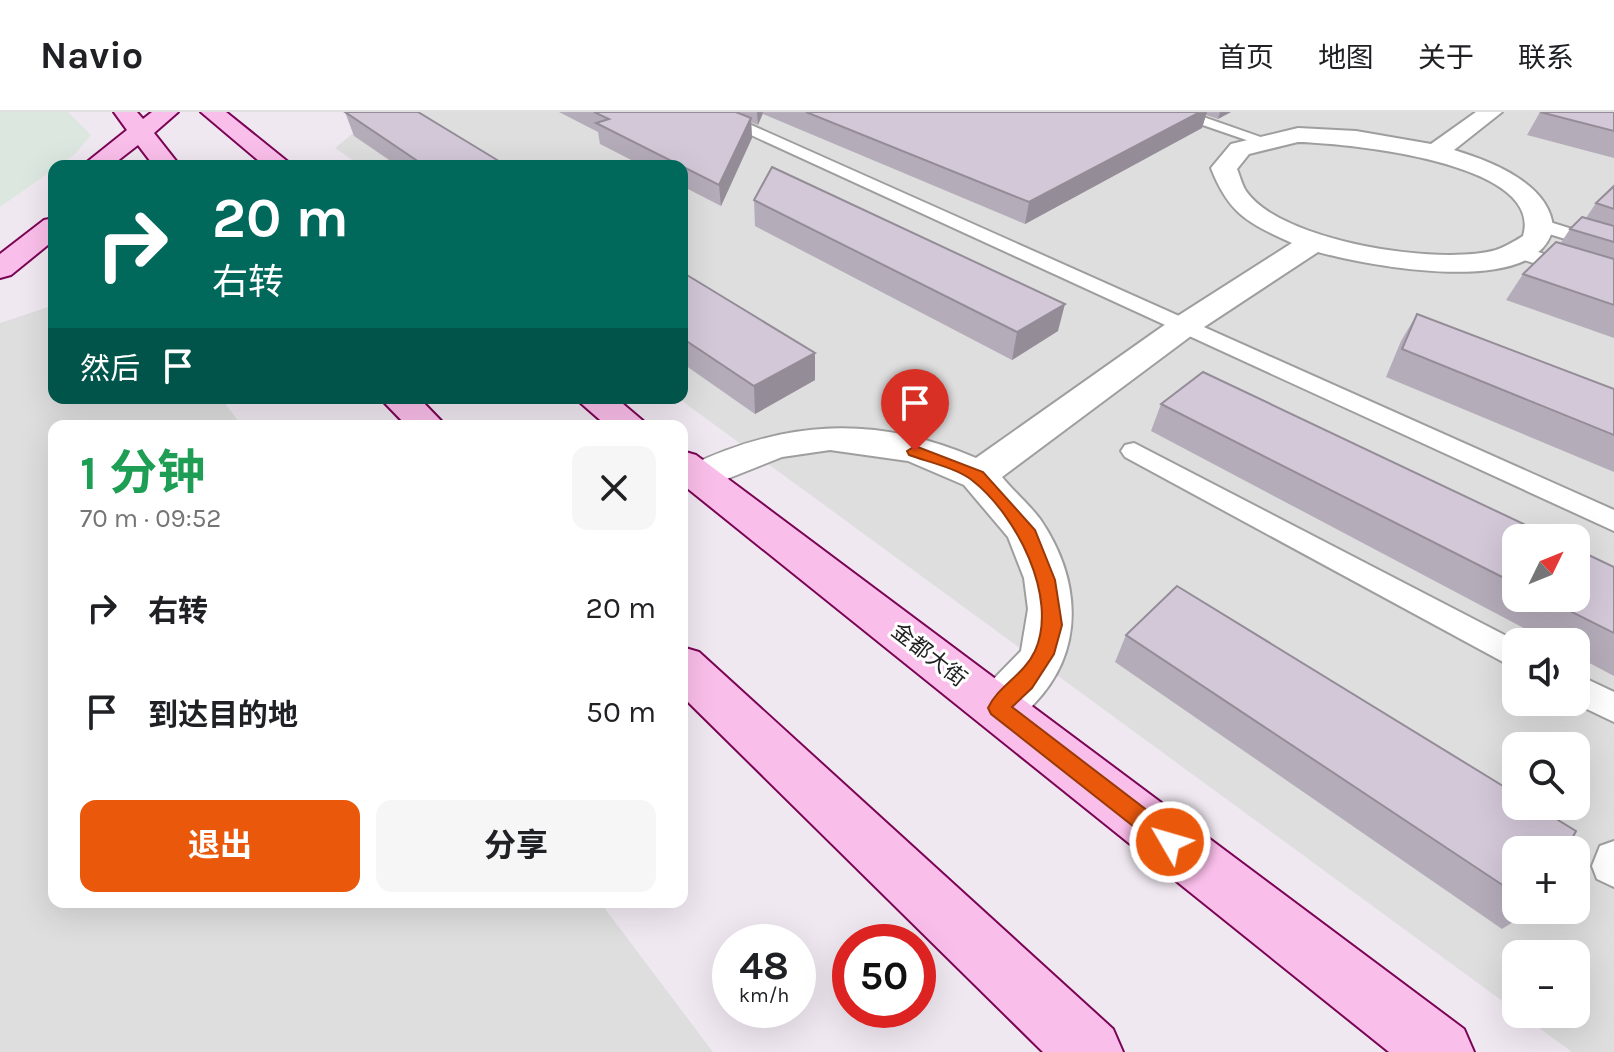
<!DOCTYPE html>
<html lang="zh">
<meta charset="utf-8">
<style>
body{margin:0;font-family:Karla,"Noto Sans SC",sans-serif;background:#f6f6f6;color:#202124;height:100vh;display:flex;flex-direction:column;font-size:30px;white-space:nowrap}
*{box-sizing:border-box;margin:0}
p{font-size:26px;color:#757577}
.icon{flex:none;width:44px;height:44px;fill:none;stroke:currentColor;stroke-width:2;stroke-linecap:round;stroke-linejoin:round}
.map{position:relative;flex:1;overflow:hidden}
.sheet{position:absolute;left:48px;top:308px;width:640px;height:488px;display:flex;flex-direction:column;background:#fff;border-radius:16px;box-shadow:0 8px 32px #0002}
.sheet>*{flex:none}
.top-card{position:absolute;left:48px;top:48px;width:640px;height:244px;border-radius:16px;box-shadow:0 8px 32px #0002;background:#00695c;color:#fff;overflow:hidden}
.needle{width:52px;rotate:47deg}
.buttons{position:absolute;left:1502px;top:412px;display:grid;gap:16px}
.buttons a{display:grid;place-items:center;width:88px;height:88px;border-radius:16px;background:#fff;box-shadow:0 8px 32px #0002;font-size:40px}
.speed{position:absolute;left:712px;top:812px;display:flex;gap:16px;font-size:40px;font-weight:700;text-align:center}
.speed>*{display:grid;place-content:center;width:104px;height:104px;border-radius:50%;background:#fff;box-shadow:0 8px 32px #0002;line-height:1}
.speed small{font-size:20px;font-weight:400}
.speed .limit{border:12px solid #d22;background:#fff;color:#111}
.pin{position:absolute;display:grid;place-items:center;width:68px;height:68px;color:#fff;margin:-82px -34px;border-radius:50% 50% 50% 0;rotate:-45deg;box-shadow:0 0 8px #0007}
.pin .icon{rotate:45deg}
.me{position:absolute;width:88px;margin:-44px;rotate:308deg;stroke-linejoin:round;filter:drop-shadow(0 0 6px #0008)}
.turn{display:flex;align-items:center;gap:28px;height:168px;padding:0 32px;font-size:36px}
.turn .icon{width:104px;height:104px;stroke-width:2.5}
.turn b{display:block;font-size:56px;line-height:68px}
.then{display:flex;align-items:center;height:76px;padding:0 32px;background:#0003;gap:16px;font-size:30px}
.round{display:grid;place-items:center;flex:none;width:84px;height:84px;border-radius:16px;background:#f6f6f6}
.head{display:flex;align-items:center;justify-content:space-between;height:136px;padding:0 32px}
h1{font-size:48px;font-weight:700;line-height:60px;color:#1e9e55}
.cta{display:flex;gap:16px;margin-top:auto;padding:16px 32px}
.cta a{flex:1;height:92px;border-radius:16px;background:#ea580c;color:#fff;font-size:32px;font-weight:700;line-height:92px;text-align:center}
.cta a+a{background:#f6f6f6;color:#202124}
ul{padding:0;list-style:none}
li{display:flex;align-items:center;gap:24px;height:104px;padding:0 32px}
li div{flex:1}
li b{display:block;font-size:30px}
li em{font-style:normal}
header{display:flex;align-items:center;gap:48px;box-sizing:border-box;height:112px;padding:0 40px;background:#fff;border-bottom:2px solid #e0e0e0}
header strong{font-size:38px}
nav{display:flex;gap:44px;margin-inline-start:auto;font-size:28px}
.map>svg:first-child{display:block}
</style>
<header>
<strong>Navio</strong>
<nav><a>首页</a><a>地图</a><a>关于</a><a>联系</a></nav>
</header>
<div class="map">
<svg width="1614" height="940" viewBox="0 0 1614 940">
<rect width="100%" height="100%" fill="#f0e8f1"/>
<!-- residential -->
<path fill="#dededf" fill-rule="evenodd" d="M 379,0 L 1614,0 L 1614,940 L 1572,940 L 1520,902 L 1576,902 L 1576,842 L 1516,842 L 1516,899 L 678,286 L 682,286 L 682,54 L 361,54 L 335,36 ZM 1516,426 L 1576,426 L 1576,486 L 1516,486 ZM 1516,530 L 1576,530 L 1576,590 L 1516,590 ZM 1516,634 L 1576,634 L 1576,694 L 1516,694 ZM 1516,738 L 1576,738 L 1576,798 L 1516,798 Z
M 54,193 L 54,286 L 221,286 L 242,314 L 54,314 L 54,790 L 600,790 L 713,940 L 0,940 L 0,211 Z"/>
<!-- plaza -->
<path fill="#dce7df" d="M 0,0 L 68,0 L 91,23 L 74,43 L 0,95 Z"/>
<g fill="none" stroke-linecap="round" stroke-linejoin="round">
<!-- service casing -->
<g stroke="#9e9e9e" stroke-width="4">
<path id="service" d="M 701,0 L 722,0 L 1614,398 L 1614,419 Z
M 1165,0 L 1189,0 L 1272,29 L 1258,32 Z
M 1540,107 L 1614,130 L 1614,142 L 1533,117 L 1531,113 Z
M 1519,134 L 1614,164 L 1614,177 L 1512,144 L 1509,140 Z
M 1134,331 L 1518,530 L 1516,557 L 1125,345 L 1121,339 L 1125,333 Z
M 1576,562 L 1614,580 L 1614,610 L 1572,590 L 1576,590 Z
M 1614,729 L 1614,775 L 1597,767 L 1592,754 L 1600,734 Z"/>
</g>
<!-- minor casing -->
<g stroke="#9e9e9e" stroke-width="4">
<path id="minor" d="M 1476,0 L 1502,0 L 1454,38 C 1490,49 1549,71 1553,115 C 1540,188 1365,153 1318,140 L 1195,221 L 1002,365 C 1014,380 1029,392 1040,407 C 1081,467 1086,539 1033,593 C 1015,613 1007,620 980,611 L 973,596 L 980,581 L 1021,539 L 1028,497 L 1024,466 L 1008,425 L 964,373 L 908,349 L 830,338 L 782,345 L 699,378 L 685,374 L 682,369 L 685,356 C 784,308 874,302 976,346 L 1173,207 L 1292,131 C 1248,111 1229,102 1211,56 L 1231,32 L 1298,16 L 1356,19 L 1431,32 ZM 1298,30 C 1342,31 1546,49 1523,124 C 1515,129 1505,135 1496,138 C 1440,154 1281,130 1246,79 C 1242,73 1240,64 1237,57 L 1249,42 Z"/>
</g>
<!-- secondary casing -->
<g stroke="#7b0555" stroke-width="4">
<path id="secondary" d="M 114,0 L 137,0 L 143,7 L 152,0 L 178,0 L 154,21 L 180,54 L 154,54 L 138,33 L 111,54 L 82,54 L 127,18 Z
M 201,0 L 226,0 L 293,54 L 265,54 Z
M 54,106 L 54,128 L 11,163 L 0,166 L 0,142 L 44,108 Z
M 380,286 L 419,286 L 446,314 L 407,314 Z
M 575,286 L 616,286 L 649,314 L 607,314 Z
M 682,339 L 696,343 L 1464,917 L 1474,940 L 1389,940 L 682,372 Z
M 682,535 L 699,540 L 1113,917 L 1123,940 L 1043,940 L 682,584 Z"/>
</g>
<!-- service -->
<use href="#service" fill="#fff" fill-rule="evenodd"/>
<!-- minor -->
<use href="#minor" fill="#fff" fill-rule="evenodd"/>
<!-- secondary -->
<use href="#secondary" fill="#fabeea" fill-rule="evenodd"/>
</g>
<!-- wall -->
<path fill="#b5acba" d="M 345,0 L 507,54 L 398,54 L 354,24 Z
M 559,0 L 1231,0 L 1218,7 L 1206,3 L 1202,16 L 1025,112 L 763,2 L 758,13 L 751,10 L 752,26 L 721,94 L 682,74 L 682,54 L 643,54 L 600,32 L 598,20 Z
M 1540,0 L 1614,0 L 1614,46 L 1527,23 Z
M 1614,74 L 1614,226 L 1506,188 L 1523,162 L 1560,132 L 1570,117 L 1586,106 L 1596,91 Z
M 754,88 L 1058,219 L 1012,248 L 755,114 Z
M 682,160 L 815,268 L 755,302 L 682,251 Z
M 1417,202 L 1614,277 L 1614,360 L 1386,265 L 1401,229 Z
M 1161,292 L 1516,426 L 1516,486 L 1576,486 L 1614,455 L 1614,564 L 1576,544 L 1576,530 L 1550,530 L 1151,319 Z
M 1126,523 L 1516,738 L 1516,798 L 1532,798 L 1502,817 L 1115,550 Z"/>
<!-- shaded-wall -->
<path fill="#948c97" d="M 757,0 L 763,0 L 758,13 Z
M 1200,0 L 1207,0 L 1202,16 L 1025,112 L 1029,90 Z
M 1220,0 L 1231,0 L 1218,7 Z
M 751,6 L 752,26 L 721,94 L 719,73 Z
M 1065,192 L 1058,219 L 1012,248 L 1017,220 Z
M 815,241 L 815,268 L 755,302 L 754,274 Z"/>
<!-- building -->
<path fill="#d3c8d8" stroke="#948c97" stroke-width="2" d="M 345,0 L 418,0 L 507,54 L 425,54 Z
M 594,0 L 736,0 L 751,6 L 719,73 L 596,11 L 609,7 Z
M 806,0 L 1200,0 L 1029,90 Z
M 1540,0 L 1614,0 L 1614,19 Z
M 772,55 L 1065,192 L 1017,220 L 754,88 Z
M 1614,74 L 1614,97 L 1596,91 Z
M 1582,105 L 1614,114 L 1614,130 L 1570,117 Z
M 1556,130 L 1614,147 L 1614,193 L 1523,162 Z
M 682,160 L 815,241 L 754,274 L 682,226 Z
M 1417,202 L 1614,277 L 1614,323 L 1402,237 Z
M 1203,260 L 1553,426 L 1516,426 L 1516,472 L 1161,292 Z
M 1576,437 L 1614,455 L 1614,521 L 1544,486 L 1576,486 Z
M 1177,474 L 1516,682 L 1516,694 L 1535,694 L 1576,719 L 1566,738 L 1516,738 L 1516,782 L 1126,523 Z"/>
<!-- route -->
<path fill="#ea580c" stroke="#983908" stroke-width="2" d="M 915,334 L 983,360 L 1035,418 L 1055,468 L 1062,513 L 1054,542 L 1032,576 L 1012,595 L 1178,722 L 1182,730 L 1178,737 L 1170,741 L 1162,737 L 991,602 L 988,596 C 998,574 1024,563 1035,539 C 1059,485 1016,403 973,369 C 957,356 928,350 909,343 L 907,339 Z"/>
<g text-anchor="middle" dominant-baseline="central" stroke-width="6" stroke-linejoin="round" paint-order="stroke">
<!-- street labels -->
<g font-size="22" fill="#212121" stroke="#fff">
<text transform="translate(929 543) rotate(38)">金都大街</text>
</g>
</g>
</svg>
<div class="buttons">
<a><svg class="needle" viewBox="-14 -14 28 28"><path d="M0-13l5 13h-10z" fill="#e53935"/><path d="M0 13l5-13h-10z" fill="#757577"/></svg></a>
<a><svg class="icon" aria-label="sound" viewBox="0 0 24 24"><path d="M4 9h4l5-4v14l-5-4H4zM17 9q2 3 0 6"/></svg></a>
<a><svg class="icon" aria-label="search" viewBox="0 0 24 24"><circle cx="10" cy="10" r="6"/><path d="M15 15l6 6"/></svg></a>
<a>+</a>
<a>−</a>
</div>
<div class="speed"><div>48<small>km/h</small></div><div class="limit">50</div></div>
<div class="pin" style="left:915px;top:339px;background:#d93025"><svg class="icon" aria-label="arrive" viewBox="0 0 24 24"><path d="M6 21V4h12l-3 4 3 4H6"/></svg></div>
<svg class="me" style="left:1170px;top:730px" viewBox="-20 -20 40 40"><circle r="17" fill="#ea580c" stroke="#fff" stroke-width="3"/><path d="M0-11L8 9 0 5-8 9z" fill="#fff"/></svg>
<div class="top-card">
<div class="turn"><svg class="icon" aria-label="right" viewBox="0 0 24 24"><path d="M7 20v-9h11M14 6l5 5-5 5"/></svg><div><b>20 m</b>右转</div></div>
<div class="then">然后<svg class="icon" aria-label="arrive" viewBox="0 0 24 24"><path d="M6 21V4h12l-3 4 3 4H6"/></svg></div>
</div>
<section class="sheet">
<div class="head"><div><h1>1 分钟</h1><p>70 m · 09:52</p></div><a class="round"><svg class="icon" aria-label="close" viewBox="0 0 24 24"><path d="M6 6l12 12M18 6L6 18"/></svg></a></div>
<ul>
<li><svg class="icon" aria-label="right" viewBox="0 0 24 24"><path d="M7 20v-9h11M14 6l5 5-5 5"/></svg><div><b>右转</b></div><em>20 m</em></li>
<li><svg class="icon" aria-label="arrive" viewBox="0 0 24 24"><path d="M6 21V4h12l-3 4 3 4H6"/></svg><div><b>到达目的地</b></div><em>50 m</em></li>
</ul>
<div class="cta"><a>退出</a><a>分享</a></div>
</section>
</div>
